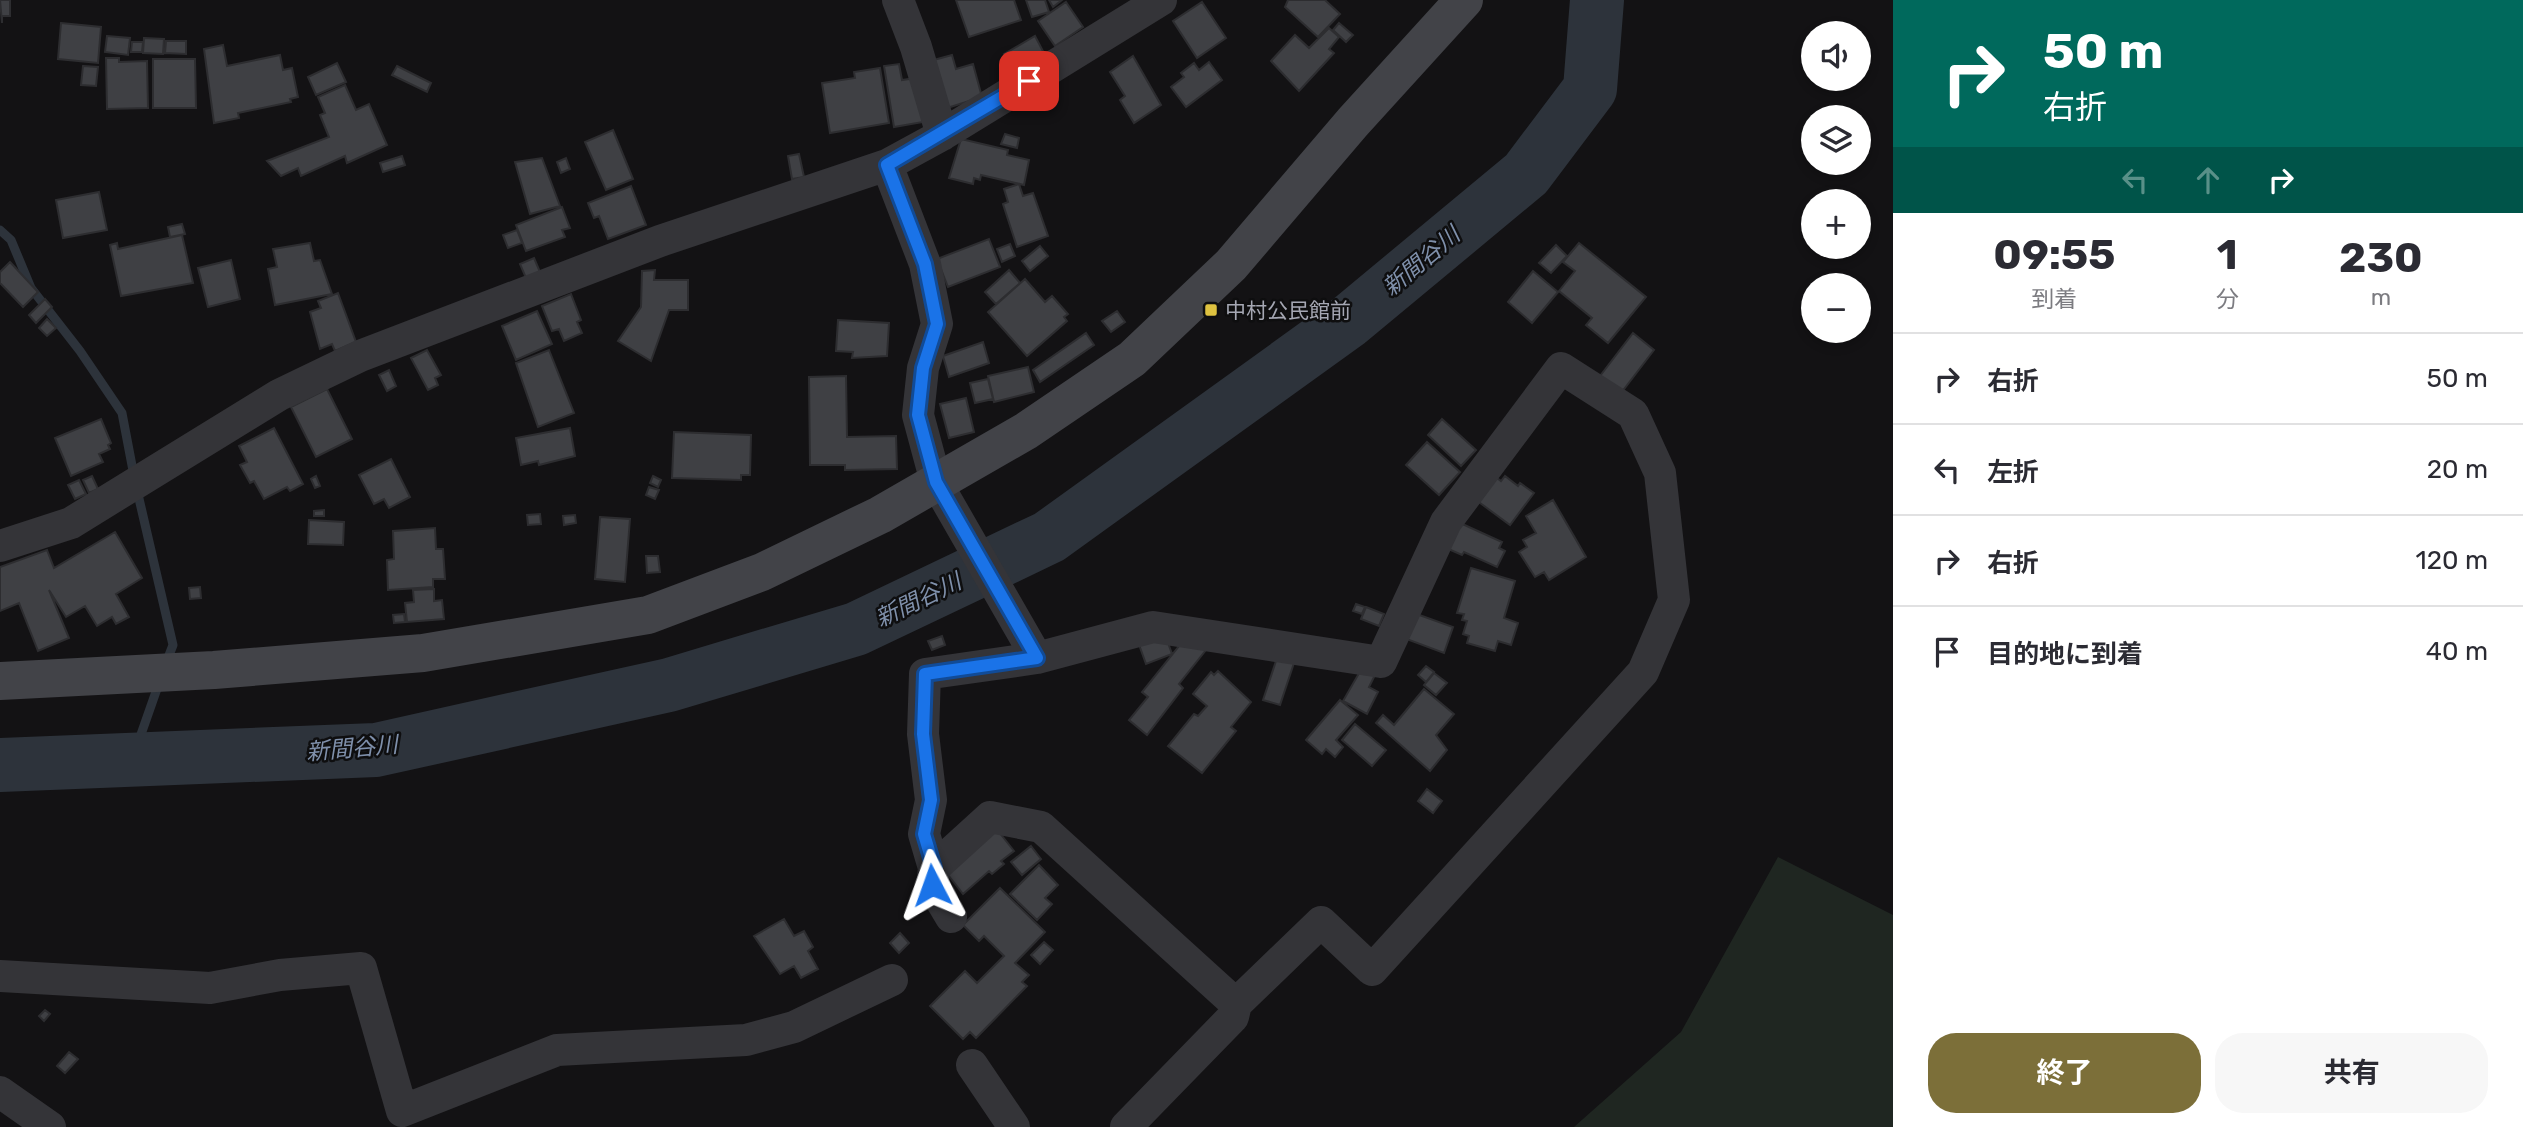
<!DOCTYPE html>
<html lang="ja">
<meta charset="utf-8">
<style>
body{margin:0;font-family:Rubik,"Noto Sans JP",sans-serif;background:#f7f7f7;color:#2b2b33;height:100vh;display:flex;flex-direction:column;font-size:26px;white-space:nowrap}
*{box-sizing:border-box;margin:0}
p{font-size:23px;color:#7c7c81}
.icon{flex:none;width:38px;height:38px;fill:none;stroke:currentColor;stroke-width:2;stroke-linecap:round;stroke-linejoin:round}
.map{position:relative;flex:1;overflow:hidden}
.sheet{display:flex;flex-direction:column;background:#fff;width:630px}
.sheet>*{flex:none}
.hud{background:#00695c;color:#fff;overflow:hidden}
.buttons{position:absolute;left:1801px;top:21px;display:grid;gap:14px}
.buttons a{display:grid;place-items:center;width:70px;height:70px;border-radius:50%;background:#fff;box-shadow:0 4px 10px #0003;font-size:35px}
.pin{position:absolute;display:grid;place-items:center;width:60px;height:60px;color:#fff;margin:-30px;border-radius:14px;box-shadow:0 4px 10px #0006}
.me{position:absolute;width:77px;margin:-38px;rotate:356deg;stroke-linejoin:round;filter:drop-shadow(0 0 5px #0008)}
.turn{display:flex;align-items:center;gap:24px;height:147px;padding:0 35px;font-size:32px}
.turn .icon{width:91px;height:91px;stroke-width:2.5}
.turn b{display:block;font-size:49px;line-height:60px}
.lanes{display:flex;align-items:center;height:66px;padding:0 35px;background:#0003;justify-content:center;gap:35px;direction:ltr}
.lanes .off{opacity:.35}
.eta{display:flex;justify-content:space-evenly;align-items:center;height:119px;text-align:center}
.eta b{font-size:42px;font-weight:700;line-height:49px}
.action{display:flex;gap:14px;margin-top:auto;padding:14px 35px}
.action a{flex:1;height:80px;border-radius:28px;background:#7c6f39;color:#fff;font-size:28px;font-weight:700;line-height:80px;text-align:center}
.action a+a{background:#f7f7f7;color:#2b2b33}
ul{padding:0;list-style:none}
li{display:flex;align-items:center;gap:21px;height:91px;padding:0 35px;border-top:2px solid #e1e1e2}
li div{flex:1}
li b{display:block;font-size:26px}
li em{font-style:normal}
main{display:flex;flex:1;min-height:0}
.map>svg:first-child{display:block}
</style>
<main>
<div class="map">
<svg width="1893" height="1127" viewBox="0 0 1893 1127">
<rect width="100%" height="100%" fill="#131214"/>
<!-- green -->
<path fill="#1f2621" d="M 1778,857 L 1893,915 L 1893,1127 L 1574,1127 L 1681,1032 Z"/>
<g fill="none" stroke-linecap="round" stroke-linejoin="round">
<!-- stream -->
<path stroke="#2d333b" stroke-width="9" d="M 0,230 L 11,240 L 31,288 L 80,351 L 122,413 L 134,476
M 137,490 L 173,645 L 166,663
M 132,760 L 159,683"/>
<!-- river -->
<path stroke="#2d333b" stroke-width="54" d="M 0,765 L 376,750 L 669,685 L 856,629 L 1049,537 L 1349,321 L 1526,174 L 1590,89 L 1597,0"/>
</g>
<!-- building -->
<path fill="#3f4044" stroke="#2d2d30" stroke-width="2" d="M 0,0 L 10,0 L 10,16 L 2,16 L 2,23 Z
M 956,0 L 1014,0 L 1021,20 L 969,37 Z
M 1026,0 L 1045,0 L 1049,12 L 1032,17 Z
M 1049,0 L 1062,0 L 1053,7 Z
M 1288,0 L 1325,0 L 1340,14 L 1318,37 L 1285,7 Z
M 1066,2 L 1083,27 L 1055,46 L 1038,21 Z
M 1202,2 L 1226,38 L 1197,58 L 1173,21 Z
M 61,23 L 101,27 L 98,63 L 58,59 Z
M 1339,23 L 1353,35 L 1346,42 L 1333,30 Z
M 1329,28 L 1339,37 L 1329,49 L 1334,53 L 1299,91 L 1271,61 L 1295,35 L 1309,48 Z
M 107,36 L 130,38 L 128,55 L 105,52 Z
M 1035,36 L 1044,53 L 1014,70 L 1004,54 Z
M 144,38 L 164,39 L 163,54 L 143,53 Z
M 166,41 L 186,41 L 186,54 L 165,53 Z
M 132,42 L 143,42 L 142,52 L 131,52 Z
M 223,45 L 227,66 L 280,55 L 283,70 L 292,68 L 298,97 L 290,99 L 291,102 L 238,113 L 239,118 L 214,123 L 204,49 Z
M 952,55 L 956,69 L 973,64 L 982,97 L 944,109 L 930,61 Z
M 1133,56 L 1161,105 L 1134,123 L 1120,100 L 1125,96 L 1110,72 Z
M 106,58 L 119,58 L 119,62 L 147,61 L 148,108 L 107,109 Z
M 153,59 L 195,59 L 196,108 L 153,108 Z
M 1209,62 L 1222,80 L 1186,107 L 1171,87 L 1184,77 L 1181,73 L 1194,63 L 1199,70 Z
M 337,63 L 346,82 L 316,95 L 308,77 Z
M 899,64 L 902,80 L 916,78 L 923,122 L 894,127 L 884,66 Z
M 83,66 L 98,67 L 96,86 L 81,85 Z
M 397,66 L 431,83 L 427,92 L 392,75 Z
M 880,68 L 889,123 L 830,133 L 822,83 L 855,78 L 854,72 Z
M 345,85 L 356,110 L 369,104 L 387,145 L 347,163 L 345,156 L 301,176 L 298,168 L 281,176 L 267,161 L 329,137 L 320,115 L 325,113 L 318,97 Z
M 613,130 L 633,179 L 606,190 L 585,142 Z
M 1005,134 L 1019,138 L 1017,148 L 1001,144 Z
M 961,139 L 1008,150 L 1007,155 L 1029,160 L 1024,185 L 981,175 L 980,180 L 974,178 L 973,184 L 949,178 Z
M 799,154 L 804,177 L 792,179 L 788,156 Z
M 402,156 L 405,165 L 383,172 L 380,163 Z
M 542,158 L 560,206 L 530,214 L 515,162 Z
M 566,158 L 570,169 L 561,173 L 557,162 Z
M 1019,184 L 1023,196 L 1033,193 L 1048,236 L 1017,247 L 1003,204 L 1008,202 L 1004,189 Z
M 631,186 L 646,225 L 608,239 L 599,216 L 594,218 L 588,203 Z
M 99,192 L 107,230 L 63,238 L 56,200 Z
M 562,207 L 570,228 L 562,230 L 565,237 L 526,251 L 516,225 Z
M 182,224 L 185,234 L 170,237 L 168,227 Z
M 517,230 L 522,243 L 508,248 L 503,235 Z
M 182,235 L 193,283 L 121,296 L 110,245 L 117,243 L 118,249 Z
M 989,239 L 1000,267 L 948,287 L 937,259 Z
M 310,243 L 314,261 L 320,260 L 332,294 L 275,305 L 268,269 L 277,267 L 273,249 Z
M 1579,243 L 1646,297 L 1608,343 L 1586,325 L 1592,318 L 1559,291 L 1575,271 L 1563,262 Z
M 1010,244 L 1015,256 L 1002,262 L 997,249 Z
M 1556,245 L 1567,256 L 1551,273 L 1539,263 Z
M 1040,246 L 1048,256 L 1030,271 L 1022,261 Z
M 534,258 L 540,272 L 526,278 L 520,264 Z
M 231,260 L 240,299 L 208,307 L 198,268 Z
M 10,262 L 38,292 L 23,307 L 0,283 L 0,272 Z
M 655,270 L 654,280 L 688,280 L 688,310 L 669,310 L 651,361 L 618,341 L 641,307 L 642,271 Z
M 1009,270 L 1020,283 L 996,304 L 985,292 Z
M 1533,271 L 1558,292 L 1532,323 L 1508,302 Z
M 1025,279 L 1045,302 L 1052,296 L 1068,314 L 1064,317 L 1067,321 L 1027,356 L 988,312 Z
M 338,293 L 356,342 L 335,351 L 332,344 L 320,349 L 310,312 L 321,308 L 318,301 Z
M 571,294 L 581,320 L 577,322 L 582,333 L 564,341 L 559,329 L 552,331 L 542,306 Z
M 45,299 L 52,307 L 36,323 L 29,315 Z
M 537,311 L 552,344 L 516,360 L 502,326 Z
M 1117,311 L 1125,322 L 1111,332 L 1102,321 Z
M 47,319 L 56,328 L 47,336 L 39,328 Z
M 838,320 L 889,323 L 887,356 L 852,358 L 853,352 L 836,351 Z
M 1086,333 L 1094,345 L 1040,382 L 1033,370 Z
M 1633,333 L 1654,350 L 1621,393 L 1600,376 Z
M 983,342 L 989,363 L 949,377 L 943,356 Z
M 427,350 L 441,375 L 435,378 L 438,385 L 428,390 L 411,358 Z
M 549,350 L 574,413 L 538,427 L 516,363 Z
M 1028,367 L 1034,392 L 994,402 L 988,376 Z
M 389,370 L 396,386 L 387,391 L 379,375 Z
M 846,376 L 847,437 L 896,436 L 897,469 L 845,470 L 845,465 L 810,465 L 809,377 Z
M 988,379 L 993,399 L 975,403 L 970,383 Z
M 327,389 L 352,439 L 316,457 L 291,407 Z
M 966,398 L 974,432 L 949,438 L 940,404 Z
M 101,419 L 111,443 L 108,445 L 110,449 L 99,454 L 103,462 L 71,476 L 55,438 Z
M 1442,419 L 1476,450 L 1461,466 L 1428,435 Z
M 274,428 L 303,484 L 290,491 L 287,487 L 264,499 L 254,481 L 250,483 L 240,465 L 247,462 L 239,446 Z
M 570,428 L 575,456 L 539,465 L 538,461 L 521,465 L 516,438 Z
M 674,432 L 751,435 L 750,475 L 741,475 L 741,480 L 672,478 Z
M 1427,442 L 1460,472 L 1439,495 L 1406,465 Z
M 391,459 L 410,497 L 389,508 L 384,499 L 374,504 L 359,475 Z
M 1488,471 L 1501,481 L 1505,476 L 1518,486 L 1520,483 L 1534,493 L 1510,525 L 1476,500 Z
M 92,476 L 98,489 L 89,493 L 83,480 Z
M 316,476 L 320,486 L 315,488 L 311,479 Z
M 653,476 L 661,480 L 658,487 L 650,483 Z
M 79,480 L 86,494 L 75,499 L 68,485 Z
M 649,487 L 659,490 L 655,499 L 646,495 Z
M 1553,500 L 1586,557 L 1549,580 L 1544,572 L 1535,577 L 1519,552 L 1527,547 L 1523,540 L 1536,533 L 1526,516 Z
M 324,510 L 324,516 L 314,516 L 314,511 Z
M 540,514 L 541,524 L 528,525 L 527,515 Z
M 575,515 L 576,523 L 564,525 L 563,516 Z
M 600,517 L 630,519 L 625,582 L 595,579 Z
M 309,520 L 344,522 L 343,545 L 308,544 Z
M 1458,522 L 1502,542 L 1499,548 L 1505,551 L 1497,567 L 1464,552 L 1462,555 L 1446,548 Z
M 435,528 L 436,549 L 443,549 L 445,579 L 433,579 L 433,587 L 388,590 L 387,560 L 394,559 L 393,531 Z
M 115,532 L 142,578 L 116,594 L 129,617 L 116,624 L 112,617 L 97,626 L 85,606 L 66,617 L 49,590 L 69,638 L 38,651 L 19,603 L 0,611 L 0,567 L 47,550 L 54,568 Z
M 646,556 L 658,556 L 660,572 L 647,573 Z
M 1471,568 L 1515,581 L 1504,618 L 1518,623 L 1511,645 L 1498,641 L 1495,651 L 1467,643 L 1469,636 L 1463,634 L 1467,621 L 1462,620 L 1464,614 L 1457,613 Z
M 200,587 L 201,598 L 190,599 L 189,588 Z
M 434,589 L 434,601 L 442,600 L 444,619 L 407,622 L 405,603 L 414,602 L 413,590 Z
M 1356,604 L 1365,607 L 1362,614 L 1353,611 Z
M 1366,607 L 1384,614 L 1379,626 L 1361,619 Z
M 1411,612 L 1453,627 L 1444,653 L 1401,637 Z
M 404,614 L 405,622 L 394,623 L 393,615 Z
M 1163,629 L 1172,654 L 1146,664 L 1137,639 Z
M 942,636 L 945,645 L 932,650 L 928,641 Z
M 1187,636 L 1206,650 L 1179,684 L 1183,688 L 1147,735 L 1129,720 L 1148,697 L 1142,692 Z
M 1277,658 L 1294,663 L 1280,705 L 1263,700 Z
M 1426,666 L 1434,672 L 1426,682 L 1418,675 Z
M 1362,668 L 1375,675 L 1369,687 L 1378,692 L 1367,714 L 1343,701 Z
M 1218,671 L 1251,702 L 1231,727 L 1236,731 L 1202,773 L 1168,746 L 1194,714 L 1198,716 L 1207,706 L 1193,694 L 1211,672 L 1214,675 Z
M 1434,673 L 1447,683 L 1436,695 L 1424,685 Z
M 1424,689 L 1454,714 L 1436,735 L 1447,750 L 1430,771 L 1376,723 L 1383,715 L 1394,725 Z
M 1340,700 L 1358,715 L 1336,740 L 1343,747 L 1335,757 L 1326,749 L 1322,754 L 1306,740 Z
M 1355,724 L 1386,750 L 1372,766 L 1342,740 Z
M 1427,789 L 1442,801 L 1433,813 L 1418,801 Z
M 995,827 L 1014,851 L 1001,861 L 1004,864 L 992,874 L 989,871 L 963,894 L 945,871 Z
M 1031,846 L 1041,859 L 1022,875 L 1011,862 Z
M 1039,865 L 1058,885 L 1045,898 L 1052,904 L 1037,920 L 1010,894 Z
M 1000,888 L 1045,932 L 1015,963 L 1029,975 L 1022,982 L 1027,986 L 976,1038 L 970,1032 L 963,1039 L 930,1006 L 965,971 L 977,983 L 1004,956 L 984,936 L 979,941 L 963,925 Z
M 784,919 L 794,936 L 804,931 L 813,947 L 808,951 L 818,969 L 801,978 L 794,966 L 780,974 L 754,936 Z
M 900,933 L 909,943 L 899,953 L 890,943 Z
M 1044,942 L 1053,950 L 1040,964 L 1031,955 Z
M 45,1010 L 50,1014 L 44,1021 L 39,1016 Z
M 69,1052 L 78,1059 L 65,1073 L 57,1066 Z"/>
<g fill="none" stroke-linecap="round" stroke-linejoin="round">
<!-- street -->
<path stroke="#343438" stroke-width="32" d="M 898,0 L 916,47 L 942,135
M 887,165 L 925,264 L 937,324 L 923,368 L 918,415 L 936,482 L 1037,658
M 0,546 L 71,523 L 279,395 L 360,356 L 660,241 L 887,165 L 942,135 L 1161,0
M 934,868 L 990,817 L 1041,827 L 1236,1004 L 1233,1017 L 1126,1127
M 951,917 L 932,885 L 934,868 L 924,834 L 931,800 L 923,734 L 925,674 L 1037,658 L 1153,627 L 1381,662 L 1446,522 L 1561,368 L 1633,414 L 1660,473 L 1674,600 L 1643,672 L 1372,970 L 1321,922 L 1236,1004
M 0,976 L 210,988 L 280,975 L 361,968 L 402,1111 L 557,1050 L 746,1040 L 794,1027 L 892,980
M 972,1065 L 1014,1127
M 0,1092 L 50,1127"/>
<!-- secondary -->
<path stroke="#424348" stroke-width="38" d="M 0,681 L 214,670 L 423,653 L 648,615 L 762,572 L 880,515 L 1026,431 L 1132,359 L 1231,265 L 1353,122 L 1464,0"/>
</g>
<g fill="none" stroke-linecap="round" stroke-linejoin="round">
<!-- route casing -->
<g stroke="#114b97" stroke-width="18">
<path id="route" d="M 932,885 L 934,868 L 924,834 L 931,800 L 923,734 L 925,674 L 1037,658 L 936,482 L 918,415 L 923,368 L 937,324 L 925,264 L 887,165 L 1029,81"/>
</g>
<!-- route -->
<use href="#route" stroke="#1a73e8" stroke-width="12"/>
</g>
<!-- markers -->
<rect fill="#dec240" stroke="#0e0e0f" stroke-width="2.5" x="1204" y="303" width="14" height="14" rx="3.5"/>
<g text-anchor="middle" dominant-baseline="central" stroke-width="5" stroke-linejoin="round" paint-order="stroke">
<!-- poi labels -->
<g font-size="21" fill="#a5a7b3" stroke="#0e0e0f" text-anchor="start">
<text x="1225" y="310">中村公民館前</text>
</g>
<!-- water labels -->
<g font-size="23" font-style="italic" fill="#7f90ab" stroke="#0e0e0f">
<text transform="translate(1421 261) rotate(-40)">新間谷川</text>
<text transform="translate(918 600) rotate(-26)">新間谷川</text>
<text transform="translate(352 748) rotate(-5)">新間谷川</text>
</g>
</g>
</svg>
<div class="buttons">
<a><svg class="icon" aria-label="sound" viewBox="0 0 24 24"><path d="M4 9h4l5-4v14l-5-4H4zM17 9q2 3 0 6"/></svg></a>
<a><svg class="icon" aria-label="layers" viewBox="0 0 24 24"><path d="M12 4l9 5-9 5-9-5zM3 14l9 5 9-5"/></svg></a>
<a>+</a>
<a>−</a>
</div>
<div class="pin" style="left:1029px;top:81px;background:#d93025"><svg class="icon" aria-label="arrive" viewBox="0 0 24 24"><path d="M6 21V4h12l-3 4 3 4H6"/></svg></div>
<svg class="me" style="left:932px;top:885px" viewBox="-20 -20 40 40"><path d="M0-17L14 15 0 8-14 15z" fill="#1a73e8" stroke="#fff" stroke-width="4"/></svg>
</div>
<section class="sheet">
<div class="hud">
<div class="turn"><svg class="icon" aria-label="right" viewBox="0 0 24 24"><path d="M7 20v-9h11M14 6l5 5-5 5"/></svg><div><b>50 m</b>右折</div></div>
<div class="lanes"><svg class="icon off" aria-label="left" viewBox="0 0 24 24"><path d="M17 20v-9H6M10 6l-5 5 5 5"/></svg><svg class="icon off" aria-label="ahead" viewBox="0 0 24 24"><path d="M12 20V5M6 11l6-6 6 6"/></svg><svg class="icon" aria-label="right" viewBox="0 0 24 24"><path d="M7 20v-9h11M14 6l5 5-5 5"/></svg></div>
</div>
<div class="eta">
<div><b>09:55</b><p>到着</p></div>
<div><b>1</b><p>分</p></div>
<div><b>230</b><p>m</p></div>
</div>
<ul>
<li><svg class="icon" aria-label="right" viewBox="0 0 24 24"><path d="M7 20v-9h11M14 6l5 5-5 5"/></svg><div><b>右折</b></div><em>50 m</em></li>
<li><svg class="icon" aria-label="left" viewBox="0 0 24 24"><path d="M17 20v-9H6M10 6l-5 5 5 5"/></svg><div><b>左折</b></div><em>20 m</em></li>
<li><svg class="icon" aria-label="right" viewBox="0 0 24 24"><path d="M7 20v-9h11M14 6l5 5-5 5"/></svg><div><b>右折</b></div><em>120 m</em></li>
<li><svg class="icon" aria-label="arrive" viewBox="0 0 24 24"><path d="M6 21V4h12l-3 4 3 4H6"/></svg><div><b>目的地に到着</b></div><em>40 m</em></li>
</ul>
<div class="action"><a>終了</a><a>共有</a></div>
</section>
</main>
